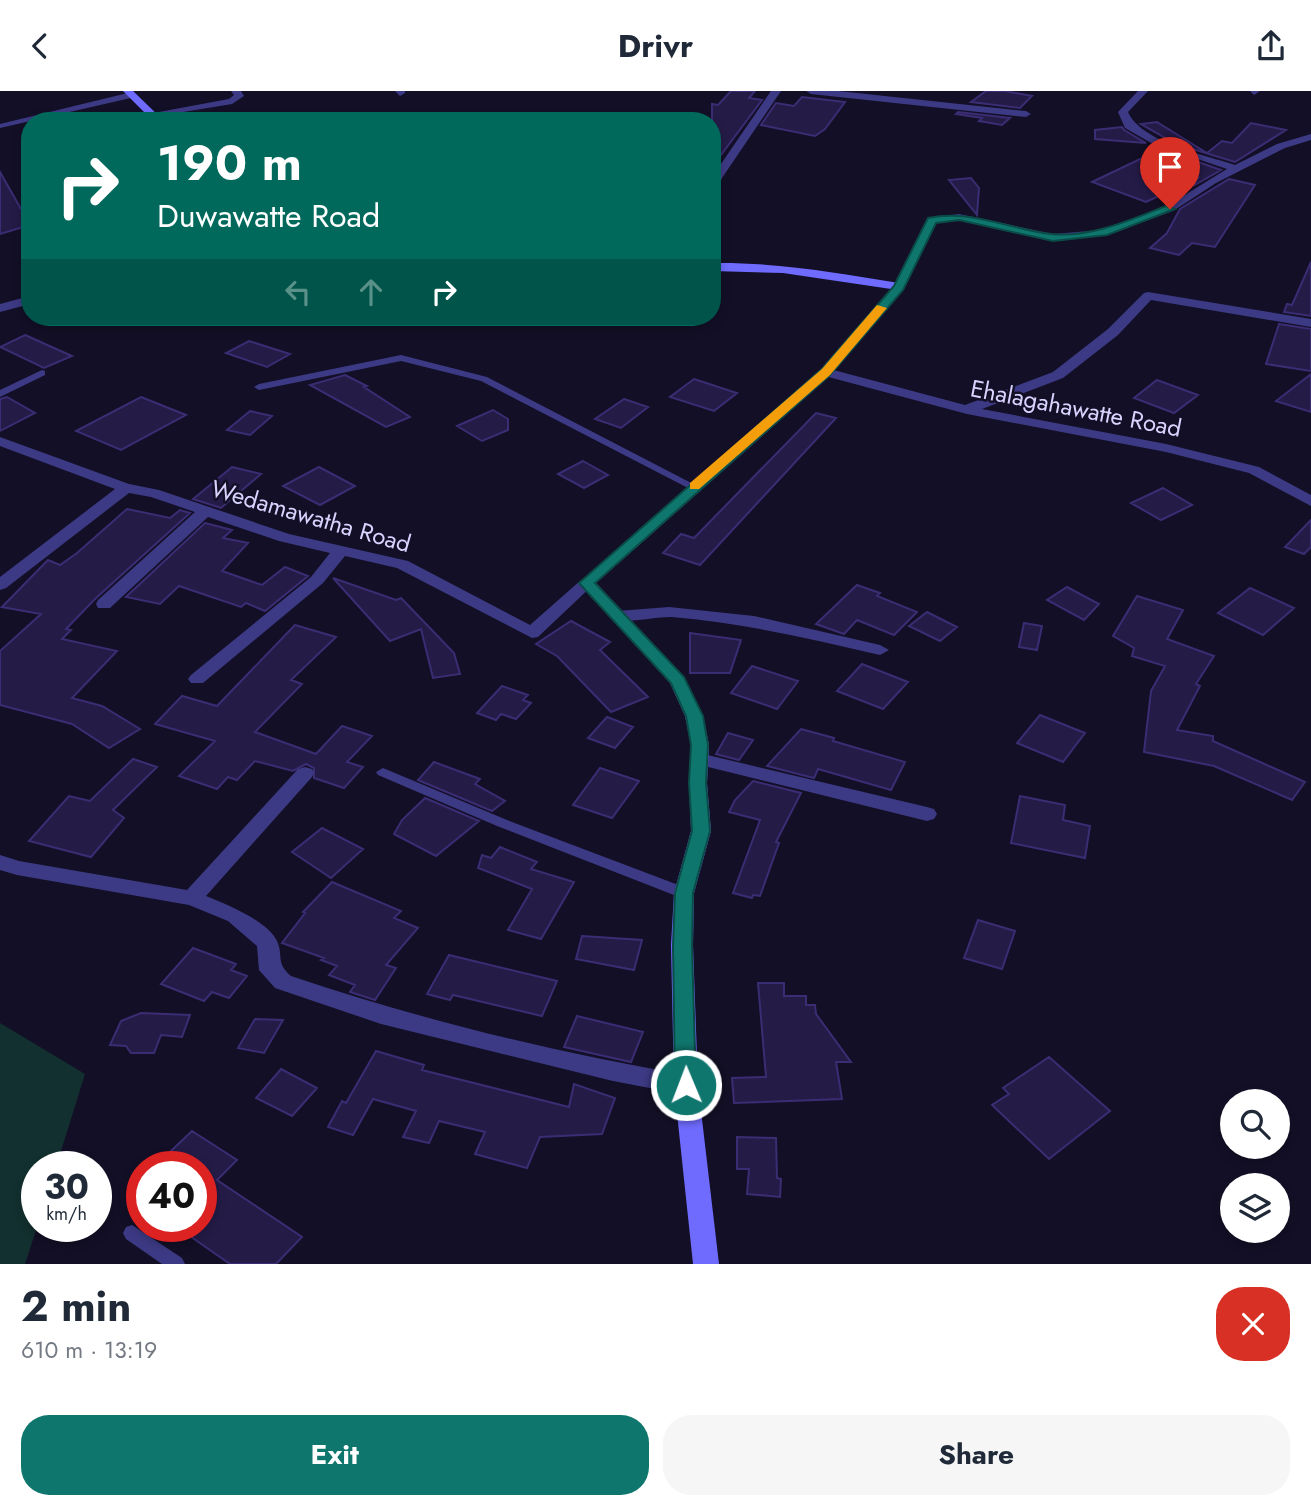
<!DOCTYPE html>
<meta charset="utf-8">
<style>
body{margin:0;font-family:Jost,sans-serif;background:#f6f6f7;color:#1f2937;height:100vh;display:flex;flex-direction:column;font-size:26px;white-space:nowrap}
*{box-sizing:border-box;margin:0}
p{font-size:23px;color:#747a83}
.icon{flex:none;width:38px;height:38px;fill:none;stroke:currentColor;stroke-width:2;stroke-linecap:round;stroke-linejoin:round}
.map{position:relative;height:1173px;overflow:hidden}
.details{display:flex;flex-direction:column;background:#fff;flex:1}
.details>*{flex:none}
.guide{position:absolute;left:21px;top:21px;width:700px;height:214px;border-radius:28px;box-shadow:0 4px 10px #0003;background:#00695c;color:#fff;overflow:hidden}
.fabs{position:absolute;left:1220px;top:998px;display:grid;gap:14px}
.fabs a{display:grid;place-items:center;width:70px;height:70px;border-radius:50%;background:#fff;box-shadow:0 4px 10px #0003;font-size:35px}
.speed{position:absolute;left:21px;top:1060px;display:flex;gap:14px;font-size:35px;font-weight:700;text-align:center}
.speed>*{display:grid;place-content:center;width:91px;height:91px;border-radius:50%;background:#fff;box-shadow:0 4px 10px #0003;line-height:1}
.speed small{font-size:18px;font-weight:400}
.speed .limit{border:10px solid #d22;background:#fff;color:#111}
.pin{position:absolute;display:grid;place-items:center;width:60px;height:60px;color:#fff;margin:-72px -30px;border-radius:50% 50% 50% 0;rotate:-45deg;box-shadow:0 0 7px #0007}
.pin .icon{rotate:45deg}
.me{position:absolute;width:77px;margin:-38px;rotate:359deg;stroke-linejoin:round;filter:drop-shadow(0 0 5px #0008)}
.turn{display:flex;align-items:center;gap:24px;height:147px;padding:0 21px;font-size:32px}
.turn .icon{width:91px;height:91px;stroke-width:2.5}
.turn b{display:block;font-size:49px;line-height:60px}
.lanes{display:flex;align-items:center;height:66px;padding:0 21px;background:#0003;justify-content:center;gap:35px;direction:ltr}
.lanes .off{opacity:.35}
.round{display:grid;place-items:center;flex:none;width:74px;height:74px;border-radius:28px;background:#f6f6f7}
.summary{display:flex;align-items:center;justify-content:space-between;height:119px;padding:0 21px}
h1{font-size:42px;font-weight:700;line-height:52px}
.primary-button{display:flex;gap:14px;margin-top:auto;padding:14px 21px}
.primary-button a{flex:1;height:80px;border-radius:28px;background:#0f766e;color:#fff;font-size:28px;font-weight:700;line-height:80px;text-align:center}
.primary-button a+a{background:#f6f6f7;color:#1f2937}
header{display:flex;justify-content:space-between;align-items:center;height:91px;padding:0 21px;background:#fff;font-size:32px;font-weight:700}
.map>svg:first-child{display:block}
</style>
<header><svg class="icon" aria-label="back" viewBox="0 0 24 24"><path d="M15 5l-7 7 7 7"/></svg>Drivr<svg class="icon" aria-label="share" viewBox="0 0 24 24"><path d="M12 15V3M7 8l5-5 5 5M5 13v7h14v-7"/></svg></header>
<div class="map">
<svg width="1311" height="1173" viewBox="0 0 1311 1173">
<rect width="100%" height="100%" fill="#130f26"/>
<!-- green -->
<path fill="#12302f" d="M 0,932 L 85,983 L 56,1076 L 37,1076 L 37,1136 L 25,1173 L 0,1173 Z"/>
<!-- building -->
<path fill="#241b47" stroke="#3b2d73" stroke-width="2" d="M 731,0 L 755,0 L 749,7 L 762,9 L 712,76 L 712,13 L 718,14 Z
M 986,0 L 1005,0 L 1032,5 L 1020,17 L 971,11 Z
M 802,6 L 845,11 L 825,38 L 815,45 L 761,34 L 776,12 L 794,15 Z
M 958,21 L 1010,27 L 1002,34 L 979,30 L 982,27 L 956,23 Z
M 1157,31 L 1207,62 L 1222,50 L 1232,52 L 1251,32 L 1286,39 L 1235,71 L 1176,53 L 1141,33 Z
M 1122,36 L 1124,39 L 1146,52 L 1095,48 L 1095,39 Z
M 1161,58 L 1221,79 L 1193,95 L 1198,87 L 1146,111 L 1092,91 Z
M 0,81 L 21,118 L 30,123 L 30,134 L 0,143 Z
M 971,87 L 979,97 L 977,124 L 949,89 Z
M 1229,88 L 1255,94 L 1215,156 L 1192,152 L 1179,164 L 1150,157 L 1167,142 L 1180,118 Z
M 1311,171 L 1311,225 L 1284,221 L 1287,213 L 1292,214 Z
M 1279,233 L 1311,238 L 1311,280 L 1266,273 Z
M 25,244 L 72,265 L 44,277 L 0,256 Z
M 249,250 L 290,263 L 267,276 L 226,262 Z
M 1311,283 L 1311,321 L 1276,310 Z
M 345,284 L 367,295 L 364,296 L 410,326 L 386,336 L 310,294 Z
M 694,288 L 737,302 L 714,320 L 670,306 Z
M 1157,289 L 1198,304 L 1174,322 L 1134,307 Z
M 7,306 L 35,322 L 0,340 L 0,308 Z
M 141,306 L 186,324 L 121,359 L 76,340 Z
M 624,308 L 648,316 L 621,337 L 595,328 Z
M 493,319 L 508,328 L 508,339 L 482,350 L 457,335 Z
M 250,320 L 272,325 L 250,344 L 227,339 Z
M 816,322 L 836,327 L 700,474 L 663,462 L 681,443 L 694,447 Z
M 583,370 L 608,384 L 584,397 L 558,383 Z
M 232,376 L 261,383 L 221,417 L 193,408 Z
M 319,376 L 355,395 L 320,414 L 283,395 Z
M 1163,397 L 1192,414 L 1161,429 L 1131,412 Z
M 127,418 L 170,427 L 180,419 L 190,422 L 96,507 L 66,538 L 71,539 L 62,548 L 117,560 L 72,607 L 102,615 L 140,638 L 109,657 L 72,633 L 0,614 L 0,560 L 41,523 L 2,516 L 48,469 L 60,474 L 77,462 Z
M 1311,429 L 1311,456 L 1304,463 L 1285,456 Z
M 205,432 L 232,439 L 223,447 L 248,452 L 222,480 L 262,494 L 285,476 L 308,485 L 265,520 L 246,512 L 241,516 L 179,495 L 160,513 L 126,506 Z
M 333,487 L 396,509 L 401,507 L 454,562 L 460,583 L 433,587 L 421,538 L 390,550 Z
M 857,494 L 880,502 L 877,505 L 917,521 L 894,544 L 857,529 L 844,543 L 816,533 Z
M 1067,496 L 1099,513 L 1084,529 L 1047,509 Z
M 1250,497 L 1294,517 L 1263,544 L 1218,522 Z
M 1137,505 L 1183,519 L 1167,548 L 1214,565 L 1196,593 L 1200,595 L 1177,639 L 1213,645 L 1213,650 L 1305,691 L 1292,709 L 1214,675 L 1144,661 L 1151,600 L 1165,575 L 1132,565 L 1134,557 L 1113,545 Z
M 927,521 L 957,536 L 940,550 L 909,535 Z
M 571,530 L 610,551 L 600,559 L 648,606 L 611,621 L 557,565 L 536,553 Z
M 1024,532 L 1042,535 L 1037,559 L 1019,556 Z
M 295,534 L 336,546 L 291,589 L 302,593 L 255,641 L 316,663 L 342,635 L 372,645 L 347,671 L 363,676 L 344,697 L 314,687 L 314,677 L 306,673 L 293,680 L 255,670 L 237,689 L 228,686 L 217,698 L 179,685 L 215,650 L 155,633 L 182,605 L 217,615 Z
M 690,542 L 741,549 L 730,582 L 690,582 Z
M 862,573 L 908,591 L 883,618 L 837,600 Z
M 752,575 L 798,590 L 777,618 L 731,602 Z
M 502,595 L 528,604 L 523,609 L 531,612 L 516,628 L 501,623 L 496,629 L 477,622 Z
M 1040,624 L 1085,642 L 1063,671 L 1017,652 Z
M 607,626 L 633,636 L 615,657 L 588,647 Z
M 801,638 L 834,647 L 833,650 L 905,671 L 891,699 L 818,678 L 814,687 L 767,675 Z
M 728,642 L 753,649 L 739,669 L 716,663 Z
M 133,668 L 157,676 L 113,719 L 124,727 L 91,766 L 29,750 L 69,705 L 90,710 Z
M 434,671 L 480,688 L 475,693 L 505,710 L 492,720 L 418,689 Z
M 600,677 L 639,690 L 612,727 L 573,714 Z
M 753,690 L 801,702 L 776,751 L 779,752 L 760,805 L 753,804 L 752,807 L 733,802 L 760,729 L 729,721 L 735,709 Z
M 1020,705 L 1065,714 L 1063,729 L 1090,735 L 1085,767 L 1011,752 Z
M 425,707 L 479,730 L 436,765 L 394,743 L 402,729 Z
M 322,737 L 363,758 L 331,787 L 292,761 Z
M 500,756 L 537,771 L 531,778 L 574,791 L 541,848 L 508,839 L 532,798 L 478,777 L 482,764 L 491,767 Z
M 332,791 L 401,820 L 394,827 L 418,837 L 386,874 L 396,877 L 375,909 L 350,901 L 355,894 L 329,884 L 337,875 L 321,869 L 324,867 L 282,852 L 305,822 L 303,821 Z
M 978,829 L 1015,840 L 1002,878 L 964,867 Z
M 582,845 L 642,849 L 634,879 L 576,868 Z
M 193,857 L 236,873 L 231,879 L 247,885 L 229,907 L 212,901 L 204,910 L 161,893 Z
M 449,864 L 557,890 L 542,925 L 453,904 L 450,909 L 427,903 Z
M 758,892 L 784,892 L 784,905 L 806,905 L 806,914 L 815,914 L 816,923 L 851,971 L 836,971 L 842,1008 L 734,1012 L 732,987 L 766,986 Z
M 141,922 L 190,924 L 182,946 L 161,944 L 154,962 L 131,962 L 126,955 L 110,954 L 121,930 Z
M 577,925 L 643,941 L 631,971 L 564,956 Z
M 255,928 L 283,929 L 264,962 L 238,957 Z
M 376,960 L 424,974 L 422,979 L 569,1016 L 574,993 L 615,1007 L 602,1043 L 540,1046 L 527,1077 L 475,1063 L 485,1041 L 439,1030 L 429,1052 L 403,1046 L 416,1020 L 373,1008 L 353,1044 L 328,1036 L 342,1010 L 346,1012 Z
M 1049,966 L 1110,1020 L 1049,1068 L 992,1014 L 1009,1003 L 1003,997 Z
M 281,978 L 317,997 L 292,1025 L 256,1007 Z
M 192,1040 L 237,1069 L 217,1089 L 302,1146 L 276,1173 L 230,1173 L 177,1136 L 201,1136 L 201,1076 L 154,1076 Z
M 737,1046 L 776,1047 L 777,1087 L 781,1088 L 780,1106 L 747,1103 L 749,1078 L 737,1078 Z"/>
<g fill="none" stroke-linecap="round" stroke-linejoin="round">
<!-- lane -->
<path fill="#3d3a85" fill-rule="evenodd" d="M 156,24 L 158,25 L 158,27 L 140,30 Z
M 401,264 L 487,286 L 699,396 L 694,399 L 690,398 L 481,290 L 401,270 L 259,299 L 254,296 L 259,293 Z
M 42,279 L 45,280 L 45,284 L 0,306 L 0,299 Z
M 383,677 L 507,729 L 689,798 L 691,802 L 689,806 L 684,807 L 679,806 L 497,735 L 378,684 L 376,681 Z
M 132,1134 L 182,1167 L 185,1173 L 162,1173 L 126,1148 L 123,1142 L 126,1136 Z"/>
<!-- street -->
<path fill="#3d3a85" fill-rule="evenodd" d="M 231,0 L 241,0 L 244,5 L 232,13 L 153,26 L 148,23 L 229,8 L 234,4 Z
M 395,0 L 405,0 L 405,2 L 400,5 Z
M 771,0 L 781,0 L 722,87 L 717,100 L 712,103 L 712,86 Z
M 806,0 L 838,0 L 1026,20 L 1031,23 L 1026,26 L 811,3 Z
M 1138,0 L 1148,0 L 1128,21 C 1141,51 1205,64 1235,74 L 1277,53 L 1311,43 L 1311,49 L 1285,57 L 1216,92 L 1173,120 L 1103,145 L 1053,149 L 959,129 L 936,132 L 905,196 L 895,199 L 893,196 L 928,127 L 959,123 L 1053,143 L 1101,139 L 1165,116 L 1227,78 L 1153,53 L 1125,37 L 1118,21 Z
M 1250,0 L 1260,0 L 1254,4 Z
M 132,1 L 137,4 L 135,6 L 0,37 L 0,33 Z
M 1148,201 L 1311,228 L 1311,236 L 1151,209 L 1118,244 L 1063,287 L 982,318 L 1166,353 L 1259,376 L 1311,404 L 1311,415 L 1249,382 L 1166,361 L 967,323 L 821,284 L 819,281 L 826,277 L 965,314 L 1053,281 L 1108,238 L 1144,202 Z
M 30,205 L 30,213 L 0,221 L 0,213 Z
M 0,346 L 129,393 L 159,399 L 289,443 L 408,470 L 530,534 L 581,489 L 587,487 L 595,492 L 538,546 L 532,547 L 397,477 L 345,465 L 323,492 L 203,592 L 191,592 L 188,588 L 191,584 L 311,486 L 330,462 L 279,450 L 208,426 L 110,517 L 98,517 L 96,513 L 98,509 L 195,421 L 151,406 L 129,402 L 6,497 L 0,499 L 0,486 L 115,398 L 0,355 Z
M 669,516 L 754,525 L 880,554 L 889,559 L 880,564 C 811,548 743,532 672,526 C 657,525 619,535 610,525 L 618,520 Z
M 699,662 L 927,716 L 934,718 L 937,723 L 934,728 L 927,730 L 692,672 L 690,668 L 692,664 Z
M 305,676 L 312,678 L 314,682 L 312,686 L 206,805 C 226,813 268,830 277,850 C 284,866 275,871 291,885 C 419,928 552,961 686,984 L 694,987 L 698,994 L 694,1001 L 686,1004 L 613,990 L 381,933 L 275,897 L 259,879 L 257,855 L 228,830 L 189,814 L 17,784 L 0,779 L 0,764 L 19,770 L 187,799 L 298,678 Z"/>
<!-- secondary -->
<path fill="#6f6bff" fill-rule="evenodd" d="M 123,0 L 133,0 L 164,30 L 153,30 Z
M 712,172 C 776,171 837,182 899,192 L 905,196 L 831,284 L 596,492 L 684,586 L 703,625 L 709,654 L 707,692 L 711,740 L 694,802 L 693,854 L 698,994 L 719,1173 L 693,1173 L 674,994 L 671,854 L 674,802 L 691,740 L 689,692 L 691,654 L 685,625 L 670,592 L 579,492 L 821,278 L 891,198 L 783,182 L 712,180 Z"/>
</g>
<!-- route -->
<path fill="#0f766e" stroke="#0a4d48" stroke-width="2" d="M 1166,115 L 1175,118 L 1107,144 L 1053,150 L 959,129 L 936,132 L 903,199 L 830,284 L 595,492 L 684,586 L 703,625 L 708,654 L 706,692 L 710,740 L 693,802 L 692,855 L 696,994 L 693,1000 L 686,1003 L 678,1000 L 675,994 L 673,855 L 675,802 L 692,740 L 689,692 L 691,654 L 686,625 L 671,592 L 579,492 L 822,278 L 894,195 L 928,127 C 971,118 1009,138 1051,143 C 1090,147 1130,129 1166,115 Z"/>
<!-- slow -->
<path fill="#f59e0b" d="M 877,214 L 887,217 L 830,284 L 699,398 L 690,398 L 690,392 L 822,278 Z"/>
<g text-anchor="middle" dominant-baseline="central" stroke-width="5" stroke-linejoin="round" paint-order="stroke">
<!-- street labels -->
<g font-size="24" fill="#d9d4ff" stroke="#130f26">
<text transform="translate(1076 317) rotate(11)">Ehalagahawatte Road</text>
<text transform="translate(311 425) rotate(16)">Wedamawatha Road</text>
</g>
</g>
</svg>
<div class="fabs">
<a><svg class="icon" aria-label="search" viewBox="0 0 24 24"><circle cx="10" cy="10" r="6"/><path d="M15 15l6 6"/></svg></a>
<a><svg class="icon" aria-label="layers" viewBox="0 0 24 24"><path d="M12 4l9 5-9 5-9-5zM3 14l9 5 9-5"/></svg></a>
</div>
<div class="speed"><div>30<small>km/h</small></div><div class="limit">40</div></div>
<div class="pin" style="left:1170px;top:118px;background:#d93025"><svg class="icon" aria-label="arrive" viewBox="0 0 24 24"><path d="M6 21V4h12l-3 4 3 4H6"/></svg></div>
<svg class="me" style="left:686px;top:994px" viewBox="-20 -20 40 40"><circle r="17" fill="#0f766e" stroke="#fff" stroke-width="3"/><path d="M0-11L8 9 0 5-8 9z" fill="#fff"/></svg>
<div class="guide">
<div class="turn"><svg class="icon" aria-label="right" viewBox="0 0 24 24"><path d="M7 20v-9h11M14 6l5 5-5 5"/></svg><div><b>190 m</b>Duwawatte Road</div></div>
<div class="lanes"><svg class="icon off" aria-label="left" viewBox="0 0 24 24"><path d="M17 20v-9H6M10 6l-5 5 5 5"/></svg><svg class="icon off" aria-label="ahead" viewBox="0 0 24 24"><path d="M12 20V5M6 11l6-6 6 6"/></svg><svg class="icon" aria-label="right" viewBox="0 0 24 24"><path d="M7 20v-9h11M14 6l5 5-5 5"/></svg></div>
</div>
</div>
<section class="details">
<div class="summary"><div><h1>2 min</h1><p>610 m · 13:19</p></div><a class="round" style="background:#d93025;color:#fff"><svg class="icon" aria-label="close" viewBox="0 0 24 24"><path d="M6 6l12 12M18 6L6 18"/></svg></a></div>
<div class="primary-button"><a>Exit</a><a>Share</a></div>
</section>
